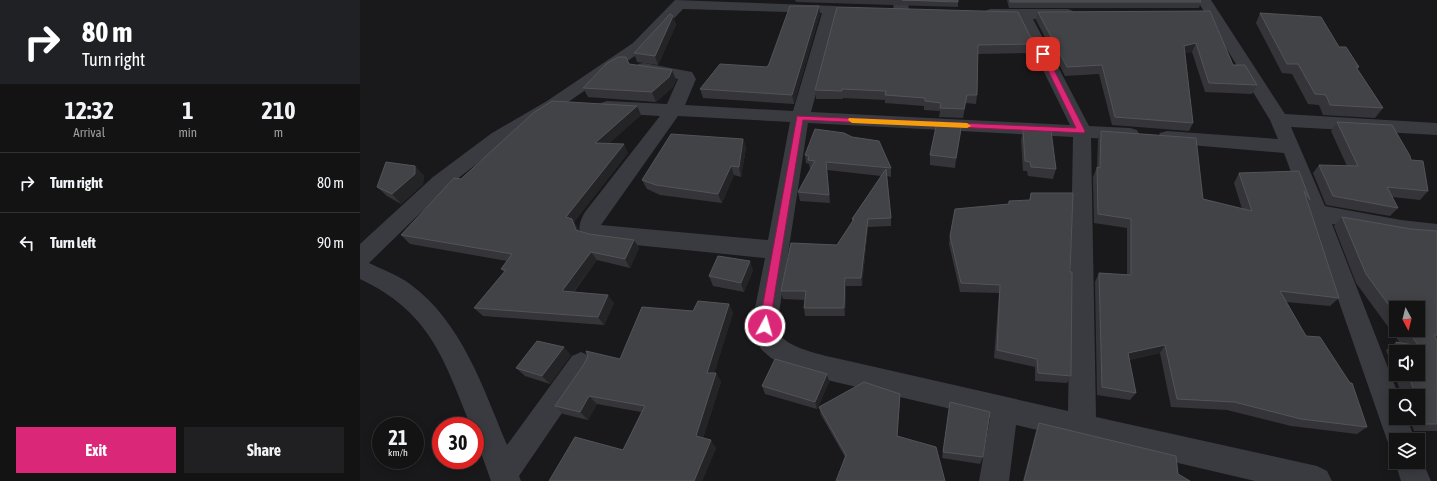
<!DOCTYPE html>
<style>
body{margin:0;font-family:"Asap Condensed",sans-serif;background:#202022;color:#f1f3f6;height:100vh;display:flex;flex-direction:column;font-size:15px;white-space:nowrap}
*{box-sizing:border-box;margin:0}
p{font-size:13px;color:#9d9ea0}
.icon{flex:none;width:22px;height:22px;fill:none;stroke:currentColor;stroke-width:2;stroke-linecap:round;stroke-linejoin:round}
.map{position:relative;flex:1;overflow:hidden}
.side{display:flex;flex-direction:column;background:#131314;width:360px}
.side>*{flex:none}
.banner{background:#202124;color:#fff;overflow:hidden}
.needle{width:26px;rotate:173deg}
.tools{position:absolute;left:1029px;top:301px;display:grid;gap:8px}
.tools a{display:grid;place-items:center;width:36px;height:36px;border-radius:0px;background:#131314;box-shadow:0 2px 10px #0003,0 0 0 1px #323234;font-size:20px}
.speed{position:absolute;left:12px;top:417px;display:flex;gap:8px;font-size:20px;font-weight:700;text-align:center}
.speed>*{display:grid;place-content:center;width:52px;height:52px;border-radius:50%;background:#131314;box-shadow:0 2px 10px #0003,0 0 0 1px #323234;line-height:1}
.speed small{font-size:10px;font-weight:400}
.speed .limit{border:6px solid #d22;background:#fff;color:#111}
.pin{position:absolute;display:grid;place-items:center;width:34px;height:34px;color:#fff;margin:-17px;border-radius:8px;box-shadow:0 2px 6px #0006}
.me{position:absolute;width:44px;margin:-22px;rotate:6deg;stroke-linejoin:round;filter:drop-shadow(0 0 3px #0008)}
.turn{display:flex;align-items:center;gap:14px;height:84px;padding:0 16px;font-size:18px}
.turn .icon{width:52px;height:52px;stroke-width:2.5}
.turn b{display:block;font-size:28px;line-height:34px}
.eta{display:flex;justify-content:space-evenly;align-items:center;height:68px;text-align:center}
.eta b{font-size:24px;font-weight:700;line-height:28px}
.primary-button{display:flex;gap:8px;margin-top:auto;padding:8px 16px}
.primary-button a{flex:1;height:46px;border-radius:0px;background:#db2777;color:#fff;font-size:16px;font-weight:700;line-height:46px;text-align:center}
.primary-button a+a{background:#202022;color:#f1f3f6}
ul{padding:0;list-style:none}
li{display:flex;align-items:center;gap:12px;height:60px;padding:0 16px;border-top:1px solid #323234}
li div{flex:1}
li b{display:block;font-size:15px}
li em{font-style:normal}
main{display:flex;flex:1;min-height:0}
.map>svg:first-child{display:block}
</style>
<main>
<section class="side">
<div class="banner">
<div class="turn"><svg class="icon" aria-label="right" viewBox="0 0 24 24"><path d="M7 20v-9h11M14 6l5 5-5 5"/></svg><div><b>80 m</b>Turn right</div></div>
</div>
<div class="eta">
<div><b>12:32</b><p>Arrival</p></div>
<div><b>1</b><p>min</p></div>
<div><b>210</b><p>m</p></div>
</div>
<ul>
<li><svg class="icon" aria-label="right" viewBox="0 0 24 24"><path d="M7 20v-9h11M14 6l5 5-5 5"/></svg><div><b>Turn right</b></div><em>80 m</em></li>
<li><svg class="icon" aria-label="left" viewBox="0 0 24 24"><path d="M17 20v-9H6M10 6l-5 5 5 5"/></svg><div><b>Turn left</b></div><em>90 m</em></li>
</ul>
<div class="primary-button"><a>Exit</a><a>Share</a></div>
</section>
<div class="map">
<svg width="1077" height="481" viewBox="0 0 1077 481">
<rect width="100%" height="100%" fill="#19191b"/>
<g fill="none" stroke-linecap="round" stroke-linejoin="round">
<!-- minor -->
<path fill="#3a3b40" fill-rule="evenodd" d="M 315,0 L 476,6 L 479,9 L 451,112 L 710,125 L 658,19 L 625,17 L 622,14 L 625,11 L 630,9 L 708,9 L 713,11 L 716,14 L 713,17 L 708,19 L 673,19 L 729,126 L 770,128 L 777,130 L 779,134 L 777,138 L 770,140 L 731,138 L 736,417 L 957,466 L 967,471 L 972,481 L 895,481 L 656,425 L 649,481 L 619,481 L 630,418 L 471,381 L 428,367 L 411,358 L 401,349 L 395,337 L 393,328 L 394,313 L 405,258 L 235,241 L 222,237 C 217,227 220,221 225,212 L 300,116 L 247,113 L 241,111 L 238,107 L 241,103 L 247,101 L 307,104 L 318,79 L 278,72 L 276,68 L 278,64 L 284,63 L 332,72 L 336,79 L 325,105 L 433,111 L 462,13 L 323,9 L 285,49 L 198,109 L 146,141 L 87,187 L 9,263 C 23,270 38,275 50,284 C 102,322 123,388 147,445 L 212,356 L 221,352 L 230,356 L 234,364 L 230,372 L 159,476 L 161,481 L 131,481 L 115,436 L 115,426 L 111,426 C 83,358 71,313 0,279 L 0,244 L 73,177 L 132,133 L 187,101 L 273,43 ZM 318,116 L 430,122 L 408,240 L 241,225 ZM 448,123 L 713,137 L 708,411 L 471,357 C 458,354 423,346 419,332 C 417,326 418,319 419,313 Z
M 534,0 L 548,0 L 549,12 L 546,15 L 541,17 L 536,15 L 533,12 Z
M 837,0 L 851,0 L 925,114 L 1077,123 L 1077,135 L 931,127 L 965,206 L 1041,220 L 1077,224 L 1077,240 L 1041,236 L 972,224 L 1039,396 L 1036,396 L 1036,418 L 1047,418 L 1055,440 L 1036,440 L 1036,452 L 1031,450 L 1027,440 L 978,299 L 924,153 L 807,143 L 800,141 L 798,137 L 800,133 L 807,131 L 918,139 L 910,120 Z
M 1058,451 L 1071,481 L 1041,481 L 1035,462 L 1036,459 L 1036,462 L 1058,462 Z"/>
</g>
<!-- wall -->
<path fill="#353539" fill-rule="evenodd" d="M 435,0 L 598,0 L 598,7 L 436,2 Z
M 647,0 L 840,0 L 841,2 L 839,8 L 649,8 Z
M 459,6 L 460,14 L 434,104 L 343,98 L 340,89 L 407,67 Z
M 477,7 L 674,44 L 673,53 L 618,54 L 617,95 L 616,104 L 606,103 L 603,118 L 579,117 L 580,111 L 564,110 L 564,106 L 525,103 L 525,100 L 483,98 L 483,99 L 456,99 L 455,90 Z
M 850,11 L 873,65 L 897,85 L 892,94 L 845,92 L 832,52 L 825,53 L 833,123 L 829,131 L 752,125 L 739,74 L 705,76 L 676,20 L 678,12 Z
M 900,13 L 979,47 L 999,67 L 997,70 L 1023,108 L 1015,118 L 963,115 L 959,105 L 948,104 L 932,74 L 922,73 L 896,23 Z
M 313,16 L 316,25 L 298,65 L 277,62 L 274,53 Z
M 269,64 L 316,80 L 313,87 L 296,102 L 228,97 L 223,88 Z
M 277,106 L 281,115 L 249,143 L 268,153 L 214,222 L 218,228 L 219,231 L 229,234 L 274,240 L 279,248 L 270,268 L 237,260 L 214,292 L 254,303 L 244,325 L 123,316 L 114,308 L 144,272 L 141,269 L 147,261 L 50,244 L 41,235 L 101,179 Z
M 977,122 L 1051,160 L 1068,191 L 1060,200 L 1032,197 L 1038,208 L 1030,216 L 966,205 L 953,173 L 959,165 L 987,166 L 971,131 Z
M 602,123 L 595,168 L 570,165 L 570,155 Z
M 663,130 L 696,169 L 693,179 L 668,176 L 667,171 L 663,171 L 661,140 Z
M 741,131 L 843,199 L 882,209 L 874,183 L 879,173 L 939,171 L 950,200 L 948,203 L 979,298 L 970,306 L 926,302 L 946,336 L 1007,427 L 997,434 L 931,426 L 867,410 L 811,407 L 800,353 L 769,360 L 776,393 L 770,400 L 737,395 L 735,282 L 739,273 L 767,275 L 767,228 L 734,223 L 733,177 L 737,167 L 738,140 Z
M 383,139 L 386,148 L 381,177 L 374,175 L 362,203 L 300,195 L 287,189 L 282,180 Z
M 445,155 L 531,168 L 531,177 L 527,176 L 531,218 L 531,226 L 508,227 L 502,286 L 486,286 L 485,316 L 445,316 L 444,308 L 445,300 L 423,299 L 421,291 L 477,245 L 492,222 L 492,219 L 521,176 L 467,170 L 470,203 L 440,201 L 438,192 L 451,169 L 450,169 L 449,164 L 446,163 Z
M 55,166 L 64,176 L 63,184 L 41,204 L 27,196 L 17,187 Z
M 671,193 L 710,272 L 711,376 L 707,383 L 675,381 L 675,367 L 634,358 L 639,293 L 600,292 L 589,244 L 590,236 L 648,204 L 649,201 L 669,201 Z
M 982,217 L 1051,229 L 1077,231 L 1077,431 L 1054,431 L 1049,418 L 1058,418 L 1058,396 L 1042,396 L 1026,350 L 1036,342 L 1040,343 L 996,283 L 974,226 ZM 1036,308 L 1058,330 L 1036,330 ZM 1036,352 L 1058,352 L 1058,374 L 1036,374 Z
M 393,270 L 384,292 L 353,286 L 349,276 Z
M 369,304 L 373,313 L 354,373 L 356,373 L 361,382 L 343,438 L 356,448 L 342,481 L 189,481 L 263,450 L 281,412 L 237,404 L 228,420 L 203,414 L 195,406 L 260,359 L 333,311 Z
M 211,355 L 190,384 L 165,376 L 156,368 Z
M 469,382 L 457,409 L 405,394 L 402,386 Z
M 540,394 L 537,436 L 485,457 L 461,415 L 459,407 Z
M 590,402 L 623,457 L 620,464 L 582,458 Z
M 679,423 L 818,474 L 830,481 L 663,481 L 676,431 Z"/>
<!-- shaded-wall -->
<path fill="#242427" d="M 459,6 L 460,14 L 434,104 L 432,95 Z
M 313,16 L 316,25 L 298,65 L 295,56 Z
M 836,43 L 832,52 L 820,54 L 824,46 Z
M 312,70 L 316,80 L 313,87 L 296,102 L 292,92 Z
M 277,106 L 281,115 L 240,152 L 235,143 Z
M 602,123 L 601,133 L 595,168 L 596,158 Z
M 383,139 L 386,148 L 381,177 L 379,167 Z
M 264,144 L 268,153 L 214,222 L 218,228 L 222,238 L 206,217 Z
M 55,166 L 64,176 L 63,184 L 41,204 L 32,194 Z
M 371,166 L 374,175 L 362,203 L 358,194 Z
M 508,219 L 508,227 L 502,286 L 501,278 Z
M 274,240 L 279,248 L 270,268 L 265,259 Z
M 231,252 L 237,260 L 208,299 L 202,291 Z
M 390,261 L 393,270 L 384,292 L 381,283 Z
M 485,278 L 486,286 L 485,316 L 484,308 Z
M 248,295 L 254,303 L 244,325 L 238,317 Z
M 369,304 L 373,313 L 352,381 L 347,373 Z
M 805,345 L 800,353 L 763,361 L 768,353 Z
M 204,347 L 211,355 L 190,384 L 182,376 Z
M 356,373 L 361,382 L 341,444 L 336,436 Z
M 467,374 L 469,382 L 457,409 L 455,402 Z
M 540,394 L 540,401 L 537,443 L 537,436 Z
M 229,396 L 237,404 L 228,420 L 220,412 Z
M 351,440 L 356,448 L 342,481 L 334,481 Z"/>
<!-- building -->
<path fill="#414347" stroke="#525459" d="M 542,0 L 598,0 L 598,2 Z
M 650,0 L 840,0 L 841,2 L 650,2 Z
M 430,6 L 459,6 L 432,95 L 340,89 L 360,64 L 407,67 L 409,64 Z
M 477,7 L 658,12 L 674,44 L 618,45 L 617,95 L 607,95 L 604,109 L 580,108 L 581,103 L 565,101 L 565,98 L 525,95 L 526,91 L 482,89 L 482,91 L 455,90 Z
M 850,11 L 873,65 L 885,65 L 897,85 L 849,83 L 836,43 L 824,46 L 833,123 L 755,117 L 742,65 L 707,67 L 678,12 Z
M 900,13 L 961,17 L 979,47 L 986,47 L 999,67 L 996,67 L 1023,108 L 970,105 L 966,95 L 955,94 L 938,64 L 927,64 Z
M 310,14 L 313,16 L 295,56 L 274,53 Z
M 258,57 L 266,57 L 269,64 L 312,70 L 309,77 L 292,92 L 223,88 L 246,64 Z
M 192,101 L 277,106 L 235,143 L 264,144 L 206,217 L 212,219 L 216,230 L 229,234 L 274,240 L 265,259 L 231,252 L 202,291 L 248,295 L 238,317 L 114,308 L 146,270 L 141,269 L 152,254 L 41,235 L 94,178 L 101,179 L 173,113 Z
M 577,122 L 602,123 L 596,158 L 570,155 Z
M 977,122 L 1032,125 L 1050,156 L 1051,160 L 1063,161 L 1068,191 L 1027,187 L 1038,208 L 973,196 L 959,165 L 998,166 Z
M 455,129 L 484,133 L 492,137 L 519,141 L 531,168 L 466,162 L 469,195 L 438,192 L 455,161 L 448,160 L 449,156 L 445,155 Z
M 663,130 L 691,131 L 696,169 L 671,167 L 670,162 L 665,161 Z
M 741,131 L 836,138 L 843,199 L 892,211 L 879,173 L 939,171 L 950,200 L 944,191 L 979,298 L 920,291 L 946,336 L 960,337 L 990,383 L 992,383 L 1007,427 L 941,419 L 874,402 L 817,399 L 805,345 L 768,353 L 776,393 L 742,387 L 739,273 L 771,275 L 771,219 L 738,214 L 737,167 L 740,168 Z
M 311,134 L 383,139 L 379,167 L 371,166 L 358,194 L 296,185 L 282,180 Z
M 26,162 L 55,166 L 55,174 L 32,194 L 17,187 Z
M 526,169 L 531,218 L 508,219 L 501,278 L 485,278 L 484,308 L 444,308 L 446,291 L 421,291 L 431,243 L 477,245 L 494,219 L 492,219 Z
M 671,193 L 713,193 L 710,272 L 712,272 L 711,376 L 678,373 L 677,359 L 637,350 L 640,285 L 601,283 L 590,236 L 595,209 L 649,204 L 649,201 L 670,200 Z
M 982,217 L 1051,229 L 1077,231 L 1077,335 L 1074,335 L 1077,341 L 1077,424 L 1066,424 L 1058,402 L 1058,396 L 1056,396 L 1048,374 L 1058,374 L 1058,352 L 1040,352 L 1036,342 L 1059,346 L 1047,330 L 1058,330 L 1058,308 L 1036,308 L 1036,315 L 1006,274 Z
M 358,256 L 390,261 L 381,283 L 349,276 Z
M 338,301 L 369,304 L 347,373 L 356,373 L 336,436 L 351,440 L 334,481 L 189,481 L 215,437 L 263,450 L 285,406 L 229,396 L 220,412 L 195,406 L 224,364 L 228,356 L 226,351 L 260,359 L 282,307 L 333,311 Z
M 177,341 L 204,347 L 182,376 L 156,368 Z
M 415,359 L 467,374 L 455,402 L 402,386 Z
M 504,382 L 540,394 L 537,436 L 576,447 L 585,481 L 476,481 L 486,455 L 459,407 Z
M 590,402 L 630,412 L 623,457 L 583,452 Z
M 679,423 L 816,456 L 818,474 L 830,481 L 664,481 Z"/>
<!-- route -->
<path fill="#db2777" stroke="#8e194d" d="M 683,51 L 686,54 L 725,131 L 724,133 L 443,120 L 413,304 L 410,326 L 409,329 L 405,330 L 402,329 L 400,326 L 403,304 L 437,116 L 716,128 L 680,54 Z"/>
<!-- slow -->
<path fill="#f59e0b" d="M 489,118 L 607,123 L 611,126 L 607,128 L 492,123 L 488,120 Z"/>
</svg>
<div class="tools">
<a><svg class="needle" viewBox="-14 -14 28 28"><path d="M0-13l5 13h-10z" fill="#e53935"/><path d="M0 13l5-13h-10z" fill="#9d9ea0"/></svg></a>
<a><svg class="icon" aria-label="sound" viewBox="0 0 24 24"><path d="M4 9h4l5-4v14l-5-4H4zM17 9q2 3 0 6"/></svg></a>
<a><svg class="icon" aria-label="search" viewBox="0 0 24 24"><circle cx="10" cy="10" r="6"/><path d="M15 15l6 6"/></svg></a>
<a><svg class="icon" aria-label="layers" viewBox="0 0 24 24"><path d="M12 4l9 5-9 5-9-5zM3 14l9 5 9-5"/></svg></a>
</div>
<div class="speed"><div>21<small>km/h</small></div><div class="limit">30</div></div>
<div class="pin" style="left:683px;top:54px;background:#d93025"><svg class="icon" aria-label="arrive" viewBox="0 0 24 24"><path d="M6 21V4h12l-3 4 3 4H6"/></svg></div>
<svg class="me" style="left:405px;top:326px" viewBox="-20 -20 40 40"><circle r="17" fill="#db2777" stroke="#fff" stroke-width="3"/><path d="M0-11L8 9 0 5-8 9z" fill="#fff"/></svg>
</div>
</main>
